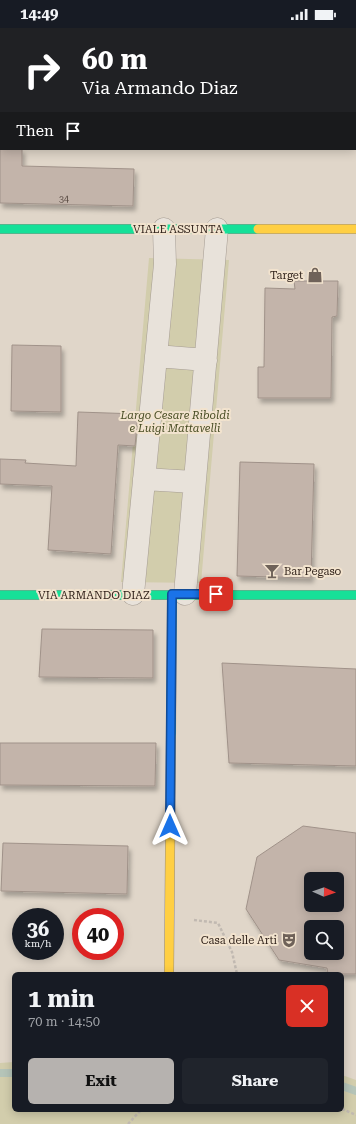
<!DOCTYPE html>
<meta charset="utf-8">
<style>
body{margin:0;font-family:"Roboto Serif",serif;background:#20242c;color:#f1f3f6;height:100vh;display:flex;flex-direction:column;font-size:15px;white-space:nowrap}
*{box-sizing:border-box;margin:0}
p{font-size:13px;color:#9ea1a6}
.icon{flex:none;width:22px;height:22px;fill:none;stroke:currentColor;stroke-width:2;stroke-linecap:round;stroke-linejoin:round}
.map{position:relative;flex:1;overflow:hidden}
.side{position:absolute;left:12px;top:944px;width:332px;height:140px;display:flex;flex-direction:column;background:#171b24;border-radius:6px;box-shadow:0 2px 10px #0003}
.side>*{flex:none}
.banner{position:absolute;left:0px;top:0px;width:356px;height:122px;box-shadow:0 2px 10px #0003;background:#202124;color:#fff;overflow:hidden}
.needle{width:26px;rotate:92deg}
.fabs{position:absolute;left:304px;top:844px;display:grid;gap:8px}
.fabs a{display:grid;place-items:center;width:40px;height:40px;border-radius:6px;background:#171b24;box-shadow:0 2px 10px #0003;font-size:20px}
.speed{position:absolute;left:12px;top:880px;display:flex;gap:8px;font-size:20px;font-weight:700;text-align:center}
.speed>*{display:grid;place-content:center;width:52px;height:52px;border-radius:50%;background:#171b24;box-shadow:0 2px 10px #0003;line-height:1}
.speed small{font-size:10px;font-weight:400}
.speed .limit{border:6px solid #d22;background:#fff;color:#111}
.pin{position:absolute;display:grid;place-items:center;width:34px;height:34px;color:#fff;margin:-17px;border-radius:8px;box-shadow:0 2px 6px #0006}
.me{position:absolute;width:44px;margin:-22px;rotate:0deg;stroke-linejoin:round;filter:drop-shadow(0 0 3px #0008)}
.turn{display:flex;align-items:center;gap:14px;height:84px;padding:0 16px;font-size:18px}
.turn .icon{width:52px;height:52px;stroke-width:2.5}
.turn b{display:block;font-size:28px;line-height:34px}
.then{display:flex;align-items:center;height:38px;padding:0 16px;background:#0003;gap:8px;font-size:15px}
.round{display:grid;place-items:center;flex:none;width:42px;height:42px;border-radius:6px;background:#20242c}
.overview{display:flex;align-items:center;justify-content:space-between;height:68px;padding:0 16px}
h1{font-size:24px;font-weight:700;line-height:30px}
.button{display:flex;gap:8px;margin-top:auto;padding:8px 16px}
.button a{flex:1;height:46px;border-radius:6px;background:#b6b2af;color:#111;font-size:16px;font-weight:700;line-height:46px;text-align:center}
.button a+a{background:#20242c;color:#f1f3f6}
.status{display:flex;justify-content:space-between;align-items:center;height:28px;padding:0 20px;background:#171b24;direction:ltr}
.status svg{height:11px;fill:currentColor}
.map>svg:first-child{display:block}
</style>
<div class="status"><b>14:49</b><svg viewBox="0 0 49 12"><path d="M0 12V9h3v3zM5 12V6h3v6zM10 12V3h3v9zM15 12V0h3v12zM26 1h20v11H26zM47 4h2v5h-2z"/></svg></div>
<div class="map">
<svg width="356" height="1096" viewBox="0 0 356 1096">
<defs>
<filter id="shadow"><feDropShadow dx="2.5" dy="4.5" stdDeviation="2" flood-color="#0004"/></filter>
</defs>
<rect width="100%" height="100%" fill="#e0d6c9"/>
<!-- green -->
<path fill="#d2cdac" d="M 149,230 L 229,232 L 201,555 L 121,554 Z
M 14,1034 L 14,1082 L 342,1082 L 342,1047 L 356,1052 L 356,1096 L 0,1096 L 0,1035 Z"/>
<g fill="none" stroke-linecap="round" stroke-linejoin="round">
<!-- stream -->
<path stroke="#b5c4b8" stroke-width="8" d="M 0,1045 L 14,1045
M 342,1058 L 356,1063"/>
</g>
<!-- building -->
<path fill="#c3b4aa" stroke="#a09289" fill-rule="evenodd" filter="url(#shadow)" d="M 0,121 L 22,121 L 22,138 L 134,141 L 133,178 L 0,175 Z
M 294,253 L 338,253 L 337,288 L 332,289 L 331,370 L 258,370 L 258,339 L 264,339 L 265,260 L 295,261 Z
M 12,317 L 61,318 L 61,384 L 11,383 Z
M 78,384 L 138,386 L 135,418 L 118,417 L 111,526 L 48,522 L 52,458 L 0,456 L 0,431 L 26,432 L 25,435 L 76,438 Z
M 240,434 L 314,436 L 311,550 L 237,548 Z
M 42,601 L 153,602 L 153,650 L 39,649 Z
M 222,635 L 356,641 L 356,738 L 229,735 Z
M 0,715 L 156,715 L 155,758 L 0,757 Z
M 303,798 L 356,805 L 356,946 L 328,946 L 327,940 L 279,932 L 246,881 L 257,829 ZM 311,851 L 337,851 L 337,877 L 311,877 ZM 311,899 L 337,899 L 337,925 L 311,925 Z
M 3,815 L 128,818 L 127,866 L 1,863 Z"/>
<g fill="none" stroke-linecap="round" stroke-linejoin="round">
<!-- street casing -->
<g stroke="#a59c93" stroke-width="23">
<path id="street" d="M 156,328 L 206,332
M 144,451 L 194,454
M 133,566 L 165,236 L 164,201
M 185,566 L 217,201"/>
</g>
<!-- fast casing -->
<g stroke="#948b83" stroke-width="10">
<path id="fast" d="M 0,201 L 258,201
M 0,567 L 356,567
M 171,708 L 172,566"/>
</g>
<!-- slow casing -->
<g stroke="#948b83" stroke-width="10">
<path id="slow" d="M 258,201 L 356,201
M 169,946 L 171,708"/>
</g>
<!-- path -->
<path stroke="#c1b9b1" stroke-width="2.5" stroke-dasharray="3 2" stroke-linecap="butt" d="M 194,892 L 218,895 L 232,924 L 237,946
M 342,1081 L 356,1087
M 128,1096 L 141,1082"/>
<!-- street -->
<use href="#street" stroke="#e8e2da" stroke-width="22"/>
<!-- fast -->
<use href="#fast" stroke="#16e098" stroke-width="9"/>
<!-- slow -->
<use href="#slow" stroke="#ffcf43" stroke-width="9"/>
</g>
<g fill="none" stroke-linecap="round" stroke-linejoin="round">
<!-- route casing -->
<g stroke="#114b97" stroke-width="10">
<path id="route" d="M 170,798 L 172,566 L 216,566"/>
</g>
<!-- route -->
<use href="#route" stroke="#1a73e8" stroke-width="7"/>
</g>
<!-- icons -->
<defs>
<g id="shop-bare" transform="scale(1.2)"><path d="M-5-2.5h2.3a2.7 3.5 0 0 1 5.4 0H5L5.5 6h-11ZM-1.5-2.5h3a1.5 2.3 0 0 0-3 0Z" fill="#6f6259" stroke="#f2e3ce" stroke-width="2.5" paint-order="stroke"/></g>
<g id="bar-bare" transform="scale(1.2)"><path d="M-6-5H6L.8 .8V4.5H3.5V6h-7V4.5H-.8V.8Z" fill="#6f6259" stroke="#f2e3ce" stroke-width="2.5" paint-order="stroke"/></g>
<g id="theatre-bare" transform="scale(1.2)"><path d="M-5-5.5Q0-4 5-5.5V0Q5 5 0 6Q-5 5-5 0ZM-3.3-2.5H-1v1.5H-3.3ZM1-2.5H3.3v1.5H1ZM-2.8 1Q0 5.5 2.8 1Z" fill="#6f6259" stroke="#f2e3ce" stroke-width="2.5" paint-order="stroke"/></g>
</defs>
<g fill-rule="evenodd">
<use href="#shop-bare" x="315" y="247"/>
<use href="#bar-bare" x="272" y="543"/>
<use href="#theatre-bare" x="289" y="912"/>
</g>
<g text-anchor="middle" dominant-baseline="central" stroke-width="4" stroke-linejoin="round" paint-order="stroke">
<!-- number labels -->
<g font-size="9" fill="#564840">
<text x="64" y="171">34</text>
</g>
<!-- street labels -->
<g font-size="11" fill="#32241c" stroke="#f2e3ce">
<text x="178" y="201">VIALE ASSUNTA</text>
<text x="94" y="567">VIA ARMANDO DIAZ</text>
</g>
<!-- poi labels -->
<g font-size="11" fill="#32241c" stroke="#f2e3ce" text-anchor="end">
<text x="303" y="247">Target</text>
<text x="284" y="543" text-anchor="start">Bar Pegaso</text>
<text x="277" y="912">Casa delle Arti</text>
</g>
<!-- park labels -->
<g font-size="11" font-style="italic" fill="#484d24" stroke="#f2e3ce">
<text x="175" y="387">Largo Cesare Riboldi<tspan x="175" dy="13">e Luigi Mattavelli</tspan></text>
</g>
</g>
</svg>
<div class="fabs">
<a><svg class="needle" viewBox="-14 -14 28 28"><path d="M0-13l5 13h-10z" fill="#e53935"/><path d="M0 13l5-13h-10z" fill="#9ea1a6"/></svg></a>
<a><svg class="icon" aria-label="search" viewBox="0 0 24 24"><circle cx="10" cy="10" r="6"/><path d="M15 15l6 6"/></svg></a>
</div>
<div class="speed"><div>36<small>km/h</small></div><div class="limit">40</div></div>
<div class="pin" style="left:216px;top:566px;background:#d93025"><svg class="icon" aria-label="arrive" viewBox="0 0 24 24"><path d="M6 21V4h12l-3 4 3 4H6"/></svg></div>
<svg class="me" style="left:170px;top:798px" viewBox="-20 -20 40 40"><path d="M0-17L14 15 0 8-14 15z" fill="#1a73e8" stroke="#fff" stroke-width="4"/></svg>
<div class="banner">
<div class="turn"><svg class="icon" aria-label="right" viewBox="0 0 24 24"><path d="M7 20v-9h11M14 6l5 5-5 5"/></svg><div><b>60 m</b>Via Armando Diaz</div></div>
<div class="then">Then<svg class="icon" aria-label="arrive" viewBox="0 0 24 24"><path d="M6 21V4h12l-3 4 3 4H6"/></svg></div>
</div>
<section class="side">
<div class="overview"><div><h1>1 min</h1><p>70 m · 14:50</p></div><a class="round" style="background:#d93025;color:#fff"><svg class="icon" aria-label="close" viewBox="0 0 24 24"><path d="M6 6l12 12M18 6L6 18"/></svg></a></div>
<div class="button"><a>Exit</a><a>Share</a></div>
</section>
</div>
